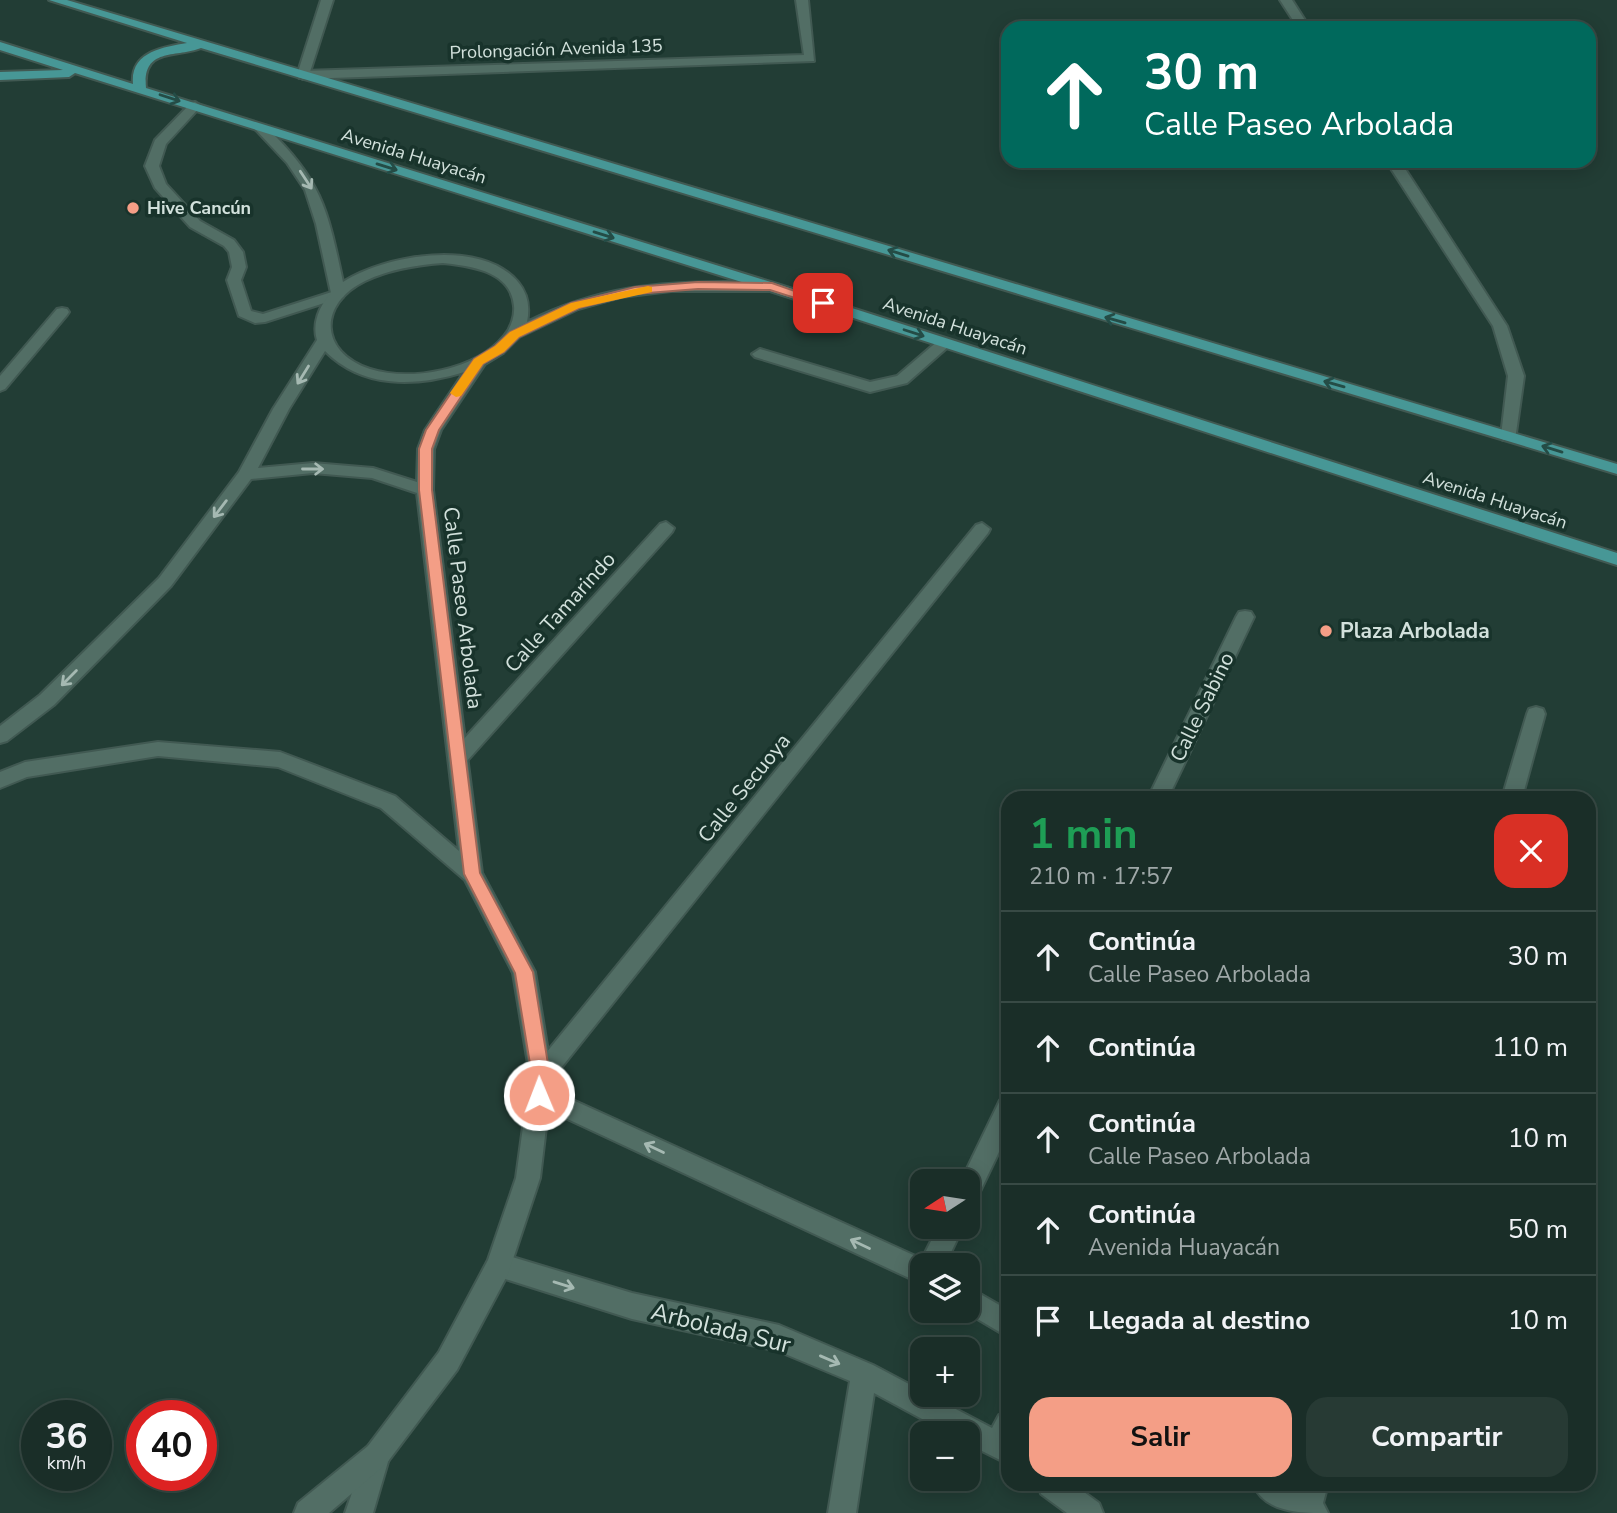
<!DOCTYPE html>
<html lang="es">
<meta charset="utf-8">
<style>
body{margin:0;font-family:"Nunito Sans",sans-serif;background:#273a34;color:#f1f3f6;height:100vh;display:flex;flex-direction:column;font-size:26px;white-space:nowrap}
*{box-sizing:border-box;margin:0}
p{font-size:23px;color:#9fa8a8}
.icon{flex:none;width:38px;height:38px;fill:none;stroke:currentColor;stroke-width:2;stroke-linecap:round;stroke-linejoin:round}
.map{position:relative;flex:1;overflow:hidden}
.sheet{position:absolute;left:1001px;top:791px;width:595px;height:700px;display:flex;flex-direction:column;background:#1a2e28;border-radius:21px;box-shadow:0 4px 18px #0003,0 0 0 2px #384a45}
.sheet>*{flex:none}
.top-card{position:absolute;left:1001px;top:21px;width:595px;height:147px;border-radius:21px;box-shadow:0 4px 18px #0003,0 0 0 2px #384a45;background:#00695c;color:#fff;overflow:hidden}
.needle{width:46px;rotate:258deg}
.controls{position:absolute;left:910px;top:1169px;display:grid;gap:14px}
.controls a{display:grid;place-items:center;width:70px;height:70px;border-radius:14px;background:#1a2e28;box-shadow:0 4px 18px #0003,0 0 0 2px #384a45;font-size:35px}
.speed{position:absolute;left:21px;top:1400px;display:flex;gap:14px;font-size:35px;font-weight:700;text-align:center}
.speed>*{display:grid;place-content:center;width:91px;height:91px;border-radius:50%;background:#1a2e28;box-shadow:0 4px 18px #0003,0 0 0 2px #384a45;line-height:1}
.speed small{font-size:18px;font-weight:400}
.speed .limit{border:10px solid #d22;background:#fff;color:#111}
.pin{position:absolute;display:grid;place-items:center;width:60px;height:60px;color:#fff;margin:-30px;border-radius:14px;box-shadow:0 4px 10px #0006}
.me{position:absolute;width:77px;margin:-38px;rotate:359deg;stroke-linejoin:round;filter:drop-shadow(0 0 5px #0008)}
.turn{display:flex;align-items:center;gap:24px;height:147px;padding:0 28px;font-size:32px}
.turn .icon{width:91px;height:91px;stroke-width:2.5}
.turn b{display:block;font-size:49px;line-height:60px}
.round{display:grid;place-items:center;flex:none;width:74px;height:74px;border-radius:21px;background:#273a34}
.head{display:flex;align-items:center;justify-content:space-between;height:119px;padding:0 28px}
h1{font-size:42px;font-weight:700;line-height:52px;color:#1e9e55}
.action{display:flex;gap:14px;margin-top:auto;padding:14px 28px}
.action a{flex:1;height:80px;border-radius:21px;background:#f49e86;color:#111;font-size:28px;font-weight:700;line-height:80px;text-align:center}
.action a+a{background:#273a34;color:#f1f3f6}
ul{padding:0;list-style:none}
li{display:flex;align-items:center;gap:21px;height:91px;padding:0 28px;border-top:2px solid #384a45}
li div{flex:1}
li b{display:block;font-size:26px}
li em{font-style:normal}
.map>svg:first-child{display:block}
</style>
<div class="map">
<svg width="1617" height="1513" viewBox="0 0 1617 1513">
<rect width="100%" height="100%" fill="#223d35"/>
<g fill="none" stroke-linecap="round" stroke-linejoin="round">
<!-- service casing -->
<g stroke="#415952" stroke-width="4">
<path id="service" d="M 195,102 L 201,106 L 166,144 L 159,166 L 166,184 L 200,221 L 234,240 L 243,252 L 246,267 L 241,280 L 251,311 L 263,314 L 338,290 L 343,291 L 345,294 L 343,297 L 265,322 L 255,323 L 239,316 L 227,280 L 232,267 L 229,252 L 224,246 L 190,227 L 155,188 L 145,166 L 155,140 L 191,103 Z
M 944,339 L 951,343 L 949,346 L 907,383 L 870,392 L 755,357 L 752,354 L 760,349 L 870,382 L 897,376 L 939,340 Z"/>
</g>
<!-- minor casing -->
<g stroke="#415952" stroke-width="4">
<path id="minor" d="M 321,0 L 333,0 L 309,75 L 299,78 L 297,75 Z
M 1280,0 L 1292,0 L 1310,28 L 1298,28 Z
M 1386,161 L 1400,161 L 1507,326 L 1524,376 L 1515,440 L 1503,440 L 1501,436 L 1508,376 L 1493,326 Z
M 62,308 L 67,309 L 69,312 L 67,315 L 5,389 L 0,391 L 0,376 L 57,309 Z
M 666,522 L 674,528 L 672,532 L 466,762 L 459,764 L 452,762 L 449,757 L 452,752 L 660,524 Z
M 982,523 L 990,529 L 988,533 L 549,1083 L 542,1086 L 922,1259 L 938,1227 L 963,1227 L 945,1265 L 922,1265 L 922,1284 L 531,1102 L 528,1095 L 531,1088 L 538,1085 L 533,1083 L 530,1076 L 533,1069 L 976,525 Z
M 1245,611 L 1251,612 L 1254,617 L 1168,798 L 1148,798 L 1236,617 L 1239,612 Z
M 1536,707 L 1543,709 L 1545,714 L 1522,798 L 1502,798 L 1527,714 L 1529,709 Z
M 1008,1097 L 1008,1133 L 976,1200 L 968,1203 L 968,1181 L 961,1181 L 1000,1100 Z
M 499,1253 L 632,1293 L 779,1325 L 873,1365 L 922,1391 L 922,1395 L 929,1395 L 992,1428 L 999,1415 L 1008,1411 L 1008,1464 L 968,1444 L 968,1433 L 948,1433 L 874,1393 L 856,1513 L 828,1513 L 850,1381 L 778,1351 L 632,1319 L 499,1277 L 490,1274 L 487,1265 L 490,1256 Z
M 968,1287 L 1008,1310 L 1008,1337 L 964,1311 L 968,1311 Z
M 377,1442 L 386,1446 L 390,1455 L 373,1513 L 345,1513 L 368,1446 Z
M 1038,1484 L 1073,1484 L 1099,1503 L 1103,1513 L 1067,1513 L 1041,1494 Z
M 1253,1484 L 1291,1484 L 1300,1489 L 1302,1484 L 1328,1484 L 1323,1503 L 1328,1513 C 1301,1513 1265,1513 1253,1484 Z"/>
</g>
<!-- tertiary casing -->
<g stroke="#415952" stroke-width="4">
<path id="tertiary" d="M 261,125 L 265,126 C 322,181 327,207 343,282 C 385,255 481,238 518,282 C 528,294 530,307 527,322 C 597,287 659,281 737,282 C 750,282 770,279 779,287 L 772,291 L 671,291 L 621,297 L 578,309 L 519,337 L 503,353 L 485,364 L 441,430 L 434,449 L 433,490 L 482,873 L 535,972 L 552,1076 L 540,1178 L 508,1274 L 457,1370 L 386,1464 L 329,1513 L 294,1513 L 298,1503 L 368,1446 L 439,1352 L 488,1260 L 516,1178 L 530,1076 L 513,973 L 465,880 L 381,808 L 278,767 L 158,756 L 27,777 L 0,788 L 0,772 L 25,762 L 158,742 L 280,752 L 395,796 L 459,851 L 417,493 L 372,478 L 313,473 L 251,479 L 171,586 L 54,705 L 7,741 L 0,743 L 0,726 L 40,695 L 159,578 L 239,472 L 273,409 L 317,340 C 312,324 319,306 331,293 L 316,224 L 305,190 L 287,163 L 255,129 ZM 443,263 C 471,266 511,271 514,306 C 515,316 511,328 504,336 C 476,370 411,382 370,369 C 319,352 318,304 365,281 C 390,269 416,265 443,263 ZM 325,351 C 363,389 416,387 464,372 L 425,430 L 418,449 L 417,482 L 373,468 L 313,463 L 258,468 L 289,409 Z"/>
</g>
<!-- secondary casing -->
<g stroke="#415952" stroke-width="4">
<path id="secondary" d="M 796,0 L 808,0 L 814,61 L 303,79 L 297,75 L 303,71 L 804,55 Z"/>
</g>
<!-- primary casing -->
<g stroke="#415952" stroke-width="4">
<path id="primary" d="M 49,0 L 67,0 L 1617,464 L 1617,474 L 201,48 C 176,58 142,47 146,88 L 777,284 L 1617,553 L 1617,565 L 767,290 L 75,73 L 69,77 L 0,80 L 0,72 L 63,70 L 0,50 L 0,42 L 133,84 C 130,52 163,47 187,43 Z"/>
</g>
<!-- service -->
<use href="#service" fill="#526e65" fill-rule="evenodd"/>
<!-- minor -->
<use href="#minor" fill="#526e65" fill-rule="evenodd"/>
<!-- tertiary -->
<use href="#tertiary" fill="#526e65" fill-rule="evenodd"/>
<!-- secondary -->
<use href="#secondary" fill="#526e65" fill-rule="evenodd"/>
<!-- primary -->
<use href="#primary" fill="#479796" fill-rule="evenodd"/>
</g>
<!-- one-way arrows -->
<defs><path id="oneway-shaft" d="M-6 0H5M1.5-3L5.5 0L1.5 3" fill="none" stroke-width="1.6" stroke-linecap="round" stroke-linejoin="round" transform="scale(1.75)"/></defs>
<g stroke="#244c46">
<use href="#oneway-shaft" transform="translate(170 98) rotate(18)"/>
<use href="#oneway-shaft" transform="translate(387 167) rotate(17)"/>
<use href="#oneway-shaft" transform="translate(604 235) rotate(17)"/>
<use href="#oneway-shaft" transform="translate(898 253) rotate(-163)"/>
<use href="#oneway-shaft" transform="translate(1115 320) rotate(-164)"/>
<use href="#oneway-shaft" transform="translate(914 333) rotate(18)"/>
<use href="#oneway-shaft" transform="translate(1334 384) rotate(-164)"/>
<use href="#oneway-shaft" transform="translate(1552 449) rotate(-163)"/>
</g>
<g stroke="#a5b9b2">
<use href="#oneway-shaft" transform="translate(306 180) rotate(57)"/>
<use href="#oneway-shaft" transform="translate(303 375) rotate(122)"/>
<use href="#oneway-shaft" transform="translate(313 469)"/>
<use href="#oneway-shaft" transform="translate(220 509) rotate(127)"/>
<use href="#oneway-shaft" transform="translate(69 678) rotate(135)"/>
<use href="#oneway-shaft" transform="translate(654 1148) rotate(-155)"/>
<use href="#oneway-shaft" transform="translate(860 1244) rotate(-155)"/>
<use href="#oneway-shaft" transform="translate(564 1285) rotate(17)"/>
<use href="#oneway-shaft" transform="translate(830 1360) rotate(23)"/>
</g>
<!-- route -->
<path fill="#f49e86" stroke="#9f6757" stroke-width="2" d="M 698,282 L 772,283 L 829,303 L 823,307 L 770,290 L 698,289 L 635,294 L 579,308 L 519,337 L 504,352 L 483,364 L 439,430 L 432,449 L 432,490 L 480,873 L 533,972 L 550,1076 L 546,1101 L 539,1104 L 533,1101 L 530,1095 L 532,1076 L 515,973 L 464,874 L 419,490 L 419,449 L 426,430 L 474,359 L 495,346 L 510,332 L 571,303 L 635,287 Z"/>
<!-- slow -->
<path fill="#f59e0b" d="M 648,286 L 652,287 L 652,292 L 579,308 L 519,337 L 504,352 L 483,364 L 461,396 L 456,397 L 450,393 L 474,359 L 495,346 L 510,332 L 571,303 Z"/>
<!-- markers -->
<g fill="#f49e86" stroke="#18332b" stroke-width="2.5">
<circle cx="133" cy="208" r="7"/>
<circle cx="1326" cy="631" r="7"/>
</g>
<g text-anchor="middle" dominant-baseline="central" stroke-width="7" stroke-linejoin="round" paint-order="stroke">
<!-- far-street labels -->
<g font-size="18" fill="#d2e1dc" stroke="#18332b">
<text transform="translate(556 49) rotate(-2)">Prolongación Avenida 135</text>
<text transform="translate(414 156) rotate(17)">Avenida Huayacán</text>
<text transform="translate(955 326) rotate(18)">Avenida Huayacán</text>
<text transform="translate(1495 500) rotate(18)">Avenida Huayacán</text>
</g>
<!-- far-poi labels -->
<g font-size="18" font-weight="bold" fill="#d2e1dc" stroke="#18332b" text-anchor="start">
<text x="147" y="208">Hive Cancún</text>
</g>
<!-- street labels -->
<g font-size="21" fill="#d2e1dc" stroke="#18332b">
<text transform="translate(463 608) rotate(83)">Calle Paseo Arbolada</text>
<text transform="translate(560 612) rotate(-48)">Calle Tamarindo</text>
<text transform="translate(1202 707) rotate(-64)">Calle Sabino</text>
<text transform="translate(744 788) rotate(-51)">Calle Secuoya</text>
</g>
<!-- poi labels -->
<g font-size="21" font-weight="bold" fill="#d2e1dc" stroke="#18332b" text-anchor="start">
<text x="1340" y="631">Plaza Arbolada</text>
</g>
<!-- near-street labels -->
<g font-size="24" fill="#d2e1dc" stroke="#18332b">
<text transform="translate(721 1328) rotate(14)">Arbolada Sur</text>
</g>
</g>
</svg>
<div class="controls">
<a><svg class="needle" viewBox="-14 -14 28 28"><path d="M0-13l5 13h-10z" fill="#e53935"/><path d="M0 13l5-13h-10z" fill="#9fa8a8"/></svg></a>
<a><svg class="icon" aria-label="layers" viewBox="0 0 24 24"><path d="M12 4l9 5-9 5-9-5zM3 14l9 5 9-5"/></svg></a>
<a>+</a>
<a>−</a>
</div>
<div class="speed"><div>36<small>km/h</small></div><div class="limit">40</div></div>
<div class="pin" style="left:823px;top:303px;background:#d93025"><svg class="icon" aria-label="arrive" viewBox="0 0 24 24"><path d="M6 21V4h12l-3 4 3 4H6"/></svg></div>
<svg class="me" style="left:539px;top:1095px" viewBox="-20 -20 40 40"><circle r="17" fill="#f49e86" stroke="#fff" stroke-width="3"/><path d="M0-11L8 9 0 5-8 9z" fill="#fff"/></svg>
<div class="top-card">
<div class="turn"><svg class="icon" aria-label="ahead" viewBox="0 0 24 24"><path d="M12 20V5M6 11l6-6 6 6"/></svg><div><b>30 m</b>Calle Paseo Arbolada</div></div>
</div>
<section class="sheet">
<div class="head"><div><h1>1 min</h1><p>210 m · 17:57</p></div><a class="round" style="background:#d93025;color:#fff"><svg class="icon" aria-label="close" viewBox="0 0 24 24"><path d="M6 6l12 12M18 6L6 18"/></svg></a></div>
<ul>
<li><svg class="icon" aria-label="ahead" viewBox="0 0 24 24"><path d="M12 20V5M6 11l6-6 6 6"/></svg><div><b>Continúa</b><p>Calle Paseo Arbolada</p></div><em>30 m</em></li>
<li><svg class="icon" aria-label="ahead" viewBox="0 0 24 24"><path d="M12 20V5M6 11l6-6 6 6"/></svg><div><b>Continúa</b></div><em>110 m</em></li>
<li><svg class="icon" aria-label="ahead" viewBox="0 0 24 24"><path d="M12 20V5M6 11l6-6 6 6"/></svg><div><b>Continúa</b><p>Calle Paseo Arbolada</p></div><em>10 m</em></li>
<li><svg class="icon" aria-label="ahead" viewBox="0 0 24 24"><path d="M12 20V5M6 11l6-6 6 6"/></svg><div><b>Continúa</b><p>Avenida Huayacán</p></div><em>50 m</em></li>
<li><svg class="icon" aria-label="arrive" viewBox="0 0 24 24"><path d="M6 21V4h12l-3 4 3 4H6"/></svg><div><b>Llegada al destino</b></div><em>10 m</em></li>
</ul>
<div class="action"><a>Salir</a><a>Compartir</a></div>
</section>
</div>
